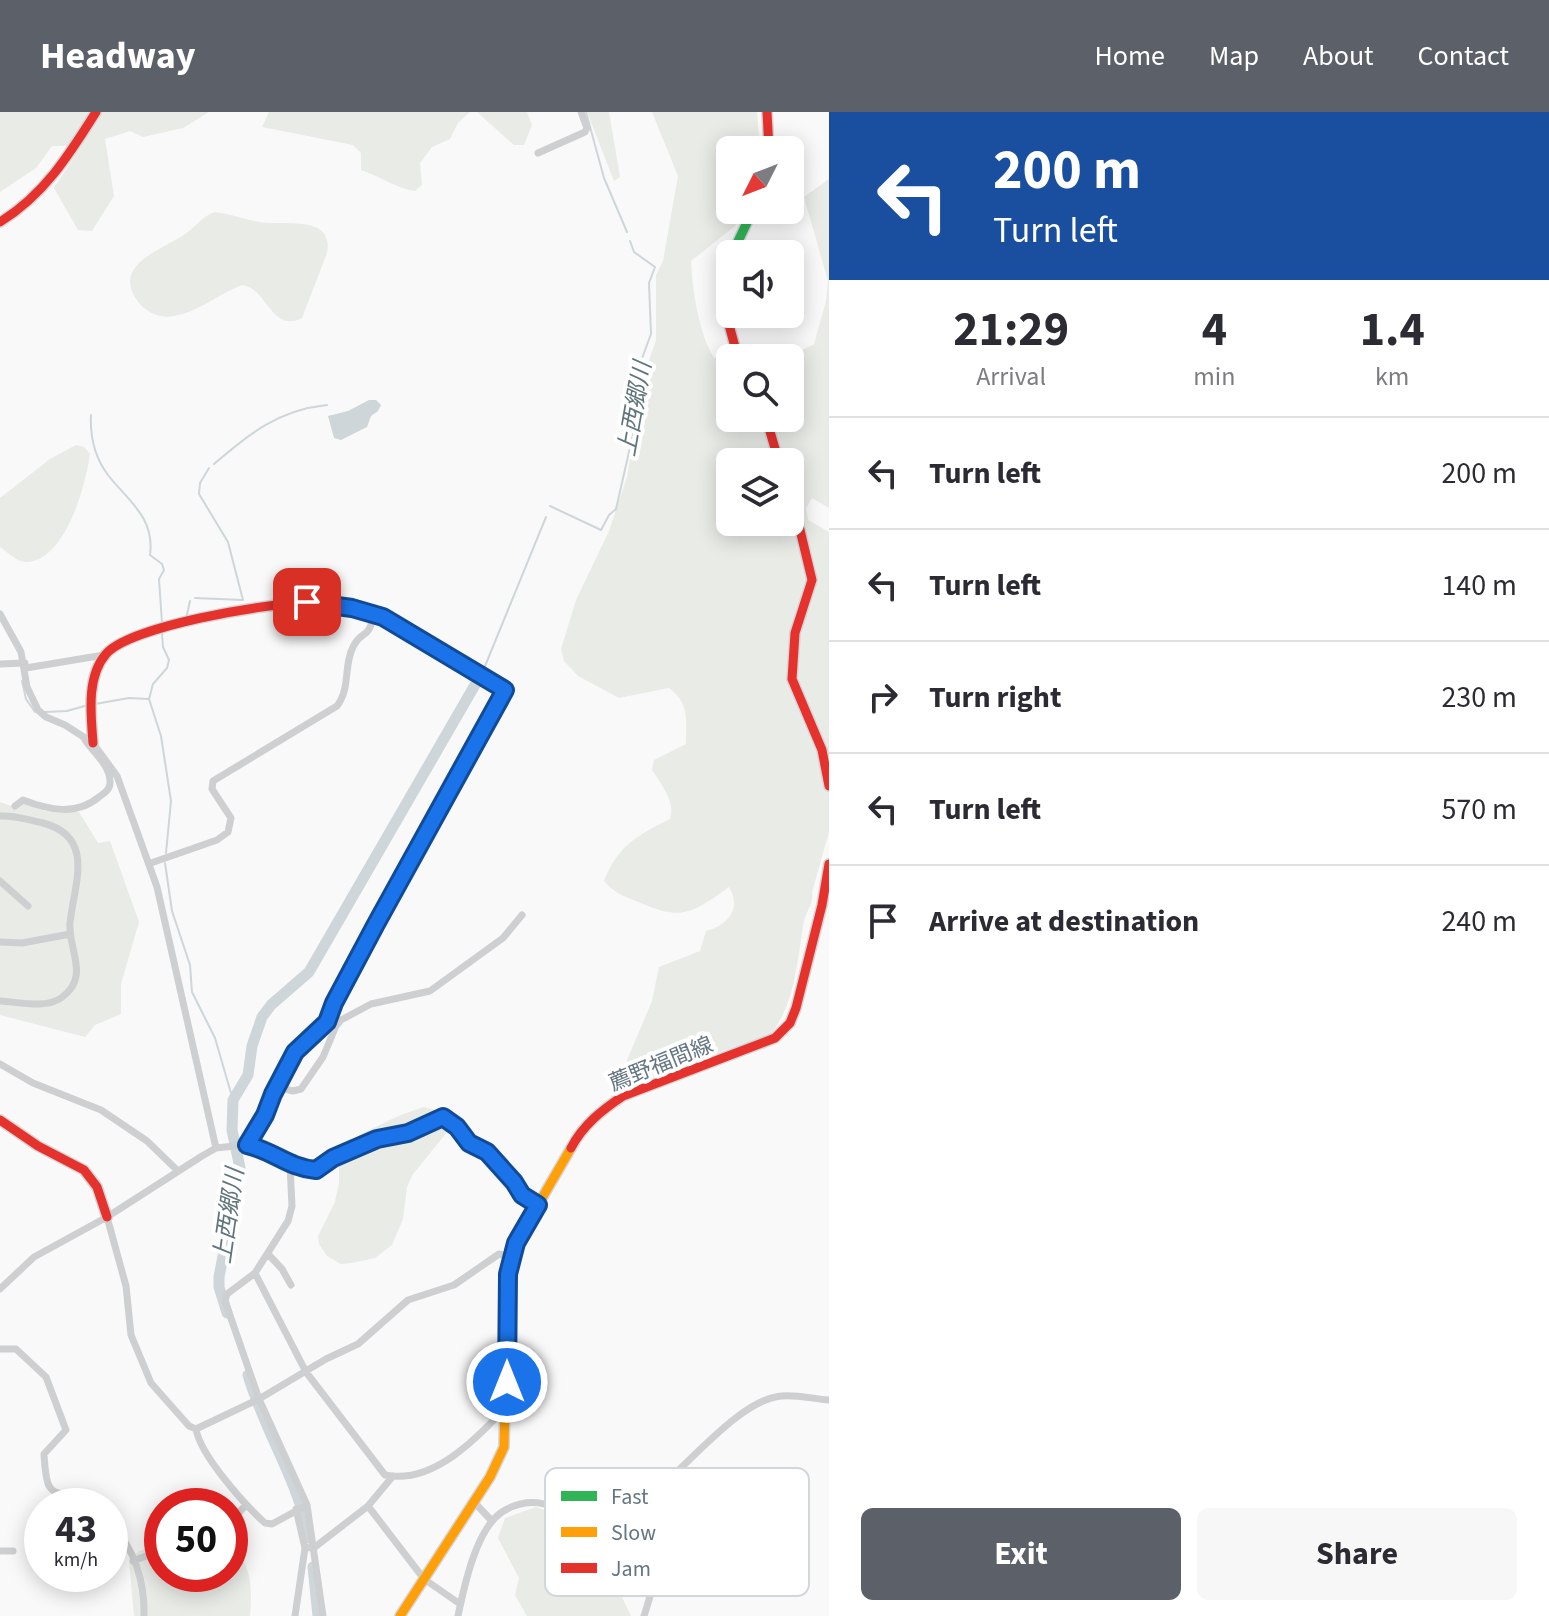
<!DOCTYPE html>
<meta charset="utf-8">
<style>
body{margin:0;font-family:"Source Sans 3","Noto Sans JP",sans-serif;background:#f7f7f7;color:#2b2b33;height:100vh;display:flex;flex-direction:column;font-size:30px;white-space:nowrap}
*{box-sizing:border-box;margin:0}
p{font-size:26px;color:#7c7c81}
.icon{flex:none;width:44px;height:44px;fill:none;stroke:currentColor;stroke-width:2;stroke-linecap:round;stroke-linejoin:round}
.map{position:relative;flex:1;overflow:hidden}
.details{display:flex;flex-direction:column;background:#fff;width:720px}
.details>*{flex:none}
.hud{background:#1a4fa0;color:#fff;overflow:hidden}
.needle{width:52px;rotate:228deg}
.controls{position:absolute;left:716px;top:24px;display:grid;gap:16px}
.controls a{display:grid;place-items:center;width:88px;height:88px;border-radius:12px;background:#fff;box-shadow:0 4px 20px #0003;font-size:40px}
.speed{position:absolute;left:24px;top:1376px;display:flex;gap:16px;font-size:40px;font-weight:700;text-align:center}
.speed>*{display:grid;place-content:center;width:104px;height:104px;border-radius:50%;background:#fff;box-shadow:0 4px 20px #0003;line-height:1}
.speed small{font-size:20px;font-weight:400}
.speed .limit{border:12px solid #d22;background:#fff;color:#111}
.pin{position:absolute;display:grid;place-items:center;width:68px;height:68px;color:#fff;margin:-34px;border-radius:16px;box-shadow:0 4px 12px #0006}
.me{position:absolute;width:88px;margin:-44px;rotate:0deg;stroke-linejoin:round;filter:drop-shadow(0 0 6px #0008)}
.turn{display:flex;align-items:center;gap:28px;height:168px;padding:0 32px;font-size:36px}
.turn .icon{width:104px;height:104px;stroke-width:2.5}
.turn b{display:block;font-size:56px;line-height:68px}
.eta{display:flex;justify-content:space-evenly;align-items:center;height:136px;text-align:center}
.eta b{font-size:48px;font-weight:700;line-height:56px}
.action{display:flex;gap:16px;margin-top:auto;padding:16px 32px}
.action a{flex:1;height:92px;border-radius:12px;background:#5c6169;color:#fff;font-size:32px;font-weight:700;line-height:92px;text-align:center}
.action a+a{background:#f7f7f7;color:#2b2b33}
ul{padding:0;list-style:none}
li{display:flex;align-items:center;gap:24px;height:112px;padding:0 32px;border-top:2px solid #e1e1e2}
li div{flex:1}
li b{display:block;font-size:30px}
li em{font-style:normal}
header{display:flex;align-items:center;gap:48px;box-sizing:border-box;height:112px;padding:0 40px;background:#5c6169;color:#fff}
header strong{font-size:38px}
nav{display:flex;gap:44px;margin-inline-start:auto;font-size:28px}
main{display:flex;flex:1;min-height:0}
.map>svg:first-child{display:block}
</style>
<header>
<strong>Headway</strong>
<nav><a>Home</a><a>Map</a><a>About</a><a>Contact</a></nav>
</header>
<main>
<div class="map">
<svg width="829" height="1504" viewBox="0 0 829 1504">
<rect width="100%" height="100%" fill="#f9f9f9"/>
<!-- green -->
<path fill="#e8ebe6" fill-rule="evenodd" d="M 0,0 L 209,0 L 183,16 L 143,25 L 130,19 L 105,27 L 114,84 L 92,119 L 78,118 L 54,76 L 81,34 L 52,34 L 36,56 L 0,80 Z
M 269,0 L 470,0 L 458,11 L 450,27 L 432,35 L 420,51 L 422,73 L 415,79 C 398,77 379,64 361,58 L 361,41 L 353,33 L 262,15 Z
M 477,0 L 527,0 L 532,13 L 524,33 L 514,33 Z
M 587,0 L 609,0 L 620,65 L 614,69 Z
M 652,0 L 757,0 L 760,38 L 730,38 L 730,98 L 744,98 L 735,114 L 691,149 C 693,180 698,219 714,246 L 765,238 L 802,238 L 814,232 L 826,189 L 828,169 L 804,85 L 829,67 L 829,396 L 812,386 L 806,396 L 808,408 L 829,420 L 829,720 L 812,780 C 814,791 807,798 804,809 C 797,848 796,888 772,921 L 655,964 C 644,966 636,968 627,959 L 627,948 L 652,889 L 659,855 L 700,839 L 706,819 C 728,813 742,797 729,775 C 690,803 681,809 636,789 C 623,784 613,780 604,769 C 618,733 638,723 670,707 C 676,690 661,672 652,658 L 654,648 L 686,632 C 686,607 690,592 669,576 L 619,586 L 578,564 L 564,549 L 561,537 L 576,488 L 609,419 L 627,365 L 644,263 L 656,228 L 656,163 L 663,149 L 678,64 ZM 730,246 L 790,246 L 790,306 L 730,306 ZM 730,350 L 790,350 L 790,410 L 730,410 Z
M 215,100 C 230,102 244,107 259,110 C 282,114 335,102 327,141 L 302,206 C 272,222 266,175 242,173 C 219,182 198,200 174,204 C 161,207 148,201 140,192 C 108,153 161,139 185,122 C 196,115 202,104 215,100 Z
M 76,333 L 84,335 L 90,342 C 86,372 66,448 27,450 C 18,451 7,440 0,435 L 0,386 L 50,347 Z
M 0,690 L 16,696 L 22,691 L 45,699 L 79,700 L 98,731 L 110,729 L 139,810 L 121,872 L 121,902 L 95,913 L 85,925 L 0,903 Z
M 424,995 L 435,998 L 448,1019 L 413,1062 L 407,1075 L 403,1107 L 392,1133 L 375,1146 L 352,1151 L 341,1152 L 327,1144 L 319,1132 L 318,1124 L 335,1090 L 339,1071 L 339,1038 C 352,1024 405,1000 424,995 Z
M 536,1395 L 564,1405 L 555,1422 L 564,1436 L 584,1457 L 588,1458 L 628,1441 L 634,1443 L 630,1458 L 618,1477 L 631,1504 L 527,1504 L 515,1483 L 519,1466 L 498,1426 L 505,1406 Z
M 155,1434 L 162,1434 L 162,1462 L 230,1462 L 230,1434 C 253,1452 252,1478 250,1504 L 134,1504 L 129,1449 L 139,1439 Z"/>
<!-- water -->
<path fill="#ced6d9" d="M 369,288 L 376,288 L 381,293 L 378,299 L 371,304 L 367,315 L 341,328 L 334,326 L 328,304 L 348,299 Z"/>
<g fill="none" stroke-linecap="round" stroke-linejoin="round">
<!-- stream -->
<path stroke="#ced6d9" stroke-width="2" d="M 586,0 L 604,66 L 627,120
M 91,303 C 90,324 95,346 108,363 C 128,389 155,405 150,443 L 162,452 L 164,458 L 159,467 L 162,511
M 214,352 C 249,322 278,298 327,293
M 550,394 L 601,418 L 609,403 L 616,397 L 637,305 L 640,284 L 638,257 L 651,222 L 649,171 L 655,155 L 634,140 L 630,129
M 195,486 L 243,488 L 228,430 L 199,382 L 200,371 L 209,356
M 186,507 L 190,489
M 162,522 L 163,535 L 169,548 L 167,556 L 153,572 L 149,587 L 161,624 L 171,689 L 166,741
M 483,559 L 546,405
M 22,569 L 26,587 L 35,600
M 95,592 L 129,586 L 148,587
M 45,600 L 67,599 L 88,593
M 165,751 L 172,799 L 190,853 L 192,880 L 215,926 L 233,988"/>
<!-- river -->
<path stroke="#ced6d9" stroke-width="11" d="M 227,1201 L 219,1175 L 219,1165 L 240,1056 L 232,1018 L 233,988 L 248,963 L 252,934 L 262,905 L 271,893 L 309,860 L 479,566
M 248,1263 C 264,1318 299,1370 309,1426
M 313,1455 L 318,1504"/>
<!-- fast casing -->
<g stroke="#d5d6d7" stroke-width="12">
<path id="fast" d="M 732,142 L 753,98"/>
</g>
<!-- slow casing -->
<g stroke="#d5d6d7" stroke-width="12">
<path id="slow" d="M 244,1033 L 247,1033 L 265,1003 L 295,940 L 327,910 L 334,891 L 376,812 L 505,578 L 479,562
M 400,1504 L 490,1365 L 504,1335 L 508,1162 L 516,1131 L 571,1036"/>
</g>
<!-- jam casing -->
<g stroke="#d5d6d7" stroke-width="12">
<path id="jam" d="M 767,0 L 769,38
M 0,110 C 44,83 69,43 96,0
M 730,147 L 722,187 L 738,246
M 766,306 L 779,350
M 790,376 L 812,468 L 795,521 L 792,567 L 822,638 L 829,674
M 93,631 C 91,603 86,565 106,542 C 130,514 267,491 306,491 C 324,491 343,493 360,498 C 404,511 440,538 479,562
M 0,1008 L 38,1034 L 84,1058 L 97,1075 L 107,1105
M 571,1036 C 583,1013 602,998 623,984 L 775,926 L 790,911 L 796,896 L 822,793 L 829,752"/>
</g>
<!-- street -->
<path stroke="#cecfd0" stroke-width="7" d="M 538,41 L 585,20 L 587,16 L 581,0
M 0,502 L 21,540 L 27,575 L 38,598 L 46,605 L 65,613 L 93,631 L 117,664 L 157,775 L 216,1036
M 0,552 L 25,551
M 26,556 L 104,543
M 15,694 L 23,688 C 49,698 76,704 99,685 C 104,681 110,678 110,671 C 111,654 93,640 85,628
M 0,704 C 15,703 28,708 43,711 C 96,725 74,772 70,811 C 68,838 91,865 61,886 C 45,897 19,890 0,889
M 151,751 L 217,728 L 228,720 L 231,706 L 212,677 L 213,669 L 337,594 C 351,576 343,552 354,533 C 363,517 368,529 374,502
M 0,769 L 28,794
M 0,830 L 22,831 L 70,822
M 0,952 L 33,971 L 101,998 L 147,1029 L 178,1059
M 277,975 L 293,979 L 301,977 L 323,945 L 336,914 L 341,908 L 371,892 L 430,879 L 503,826 L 522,803
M 247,1033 L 274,1042 L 290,1053 L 316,1058 L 333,1046 L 377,1027 L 408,1021 L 443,1005 C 455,1011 458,1020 466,1028 C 473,1034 482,1035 488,1041 C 506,1059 517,1080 538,1093
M 290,1053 L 292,1094 L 288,1109 L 255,1161 L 227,1182 L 225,1189 L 259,1287 L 307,1393 L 323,1504
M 107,1105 L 126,1174 L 131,1223 L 151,1271 L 189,1314 L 196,1317 C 200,1343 245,1393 265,1411 L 272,1412 L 307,1393
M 268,1142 L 282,1157 L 291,1173
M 255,1161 L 306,1260 L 385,1363 C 433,1373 477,1326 507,1294
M 0,1177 L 34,1145 L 107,1105 L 202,1044 L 216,1036 L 244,1033
M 0,1237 L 16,1237 L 46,1265 L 66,1318 L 44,1342 C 47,1395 54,1371 85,1394
M 196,1317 L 259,1287 L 326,1247 L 358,1232 L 408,1188 L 454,1173 L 499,1142 L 511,1145
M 474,1390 L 491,1408
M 368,1394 L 424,1467 L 460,1492
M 230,1410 L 246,1393
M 609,1410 L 632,1417 L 643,1439 L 660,1452
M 110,1413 C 135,1434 145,1473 144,1504
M 305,1436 L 315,1435 L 368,1394 L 393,1364
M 0,1439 L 13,1439
M 133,1449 L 162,1438
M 295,1504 L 305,1436 L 296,1397
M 458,1504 C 464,1475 476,1417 502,1400 C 550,1369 578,1425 617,1407 C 668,1383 730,1289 781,1284 C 796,1282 813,1287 829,1288
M 644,1504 L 660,1452 L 691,1428 L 700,1414 L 698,1398 L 681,1356"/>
<!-- fast -->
<use href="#fast" stroke="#30b455" stroke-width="9"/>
<!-- slow -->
<use href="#slow" stroke="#ff9f0a" stroke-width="9"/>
<!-- jam -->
<use href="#jam" stroke="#e5322d" stroke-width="9"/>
</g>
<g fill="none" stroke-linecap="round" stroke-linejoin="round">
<!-- route casing -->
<g stroke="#114b97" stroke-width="20">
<path id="route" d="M 307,490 L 352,496 L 383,505 L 505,578 L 376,812 L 334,891 L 327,910 L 295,940 L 273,982 L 265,1003 L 247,1033 C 274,1039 287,1055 316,1058 L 333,1046 L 377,1027 L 408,1021 L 443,1005 L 457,1015 L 469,1031 L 487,1040 L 514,1070 L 522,1083 L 538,1093 L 516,1131 L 508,1162 L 507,1270"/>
</g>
<!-- route -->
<use href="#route" stroke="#1a73e8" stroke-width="14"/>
</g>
<g text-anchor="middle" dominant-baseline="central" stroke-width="8" stroke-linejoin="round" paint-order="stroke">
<!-- street labels -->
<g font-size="22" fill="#657683" stroke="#fff">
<text transform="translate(661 952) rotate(-22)">薦野福間線</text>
</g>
<!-- water labels -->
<g font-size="24" font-style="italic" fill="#60757c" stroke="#fff">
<text transform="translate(635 297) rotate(-80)">上西郷川</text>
<text transform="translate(229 1104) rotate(-82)">上西郷川</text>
</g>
</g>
<!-- legend -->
<rect x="545" y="1356" width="264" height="128" rx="12" fill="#fff" stroke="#d1d6da" stroke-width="2"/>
<rect x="561" y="1379" width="36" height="10" fill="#30b455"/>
<rect x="561" y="1415" width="36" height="10" fill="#ff9f0a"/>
<rect x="561" y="1451" width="36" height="10" fill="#e5322d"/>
<g font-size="22" fill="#657683">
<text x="611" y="1392">Fast</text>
<text x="611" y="1428">Slow</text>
<text x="611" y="1464">Jam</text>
</g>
</svg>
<div class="controls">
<a><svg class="needle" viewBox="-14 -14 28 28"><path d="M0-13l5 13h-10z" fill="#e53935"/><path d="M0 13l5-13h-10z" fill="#7c7c81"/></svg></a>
<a><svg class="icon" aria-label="sound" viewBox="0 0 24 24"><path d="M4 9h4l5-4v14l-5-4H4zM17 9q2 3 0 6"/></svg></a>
<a><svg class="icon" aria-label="search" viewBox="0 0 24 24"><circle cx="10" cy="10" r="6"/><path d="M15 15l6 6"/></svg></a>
<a><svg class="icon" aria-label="layers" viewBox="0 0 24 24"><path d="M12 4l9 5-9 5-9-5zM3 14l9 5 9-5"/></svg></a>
</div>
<div class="speed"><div>43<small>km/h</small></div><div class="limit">50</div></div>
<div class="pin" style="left:307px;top:490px;background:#d93025"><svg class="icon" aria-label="arrive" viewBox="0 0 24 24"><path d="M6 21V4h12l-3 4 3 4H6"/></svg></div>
<svg class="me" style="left:507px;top:1270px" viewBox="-20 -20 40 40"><circle r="17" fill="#1a73e8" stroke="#fff" stroke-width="3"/><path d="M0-11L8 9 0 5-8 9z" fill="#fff"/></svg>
</div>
<section class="details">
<div class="hud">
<div class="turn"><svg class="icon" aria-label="left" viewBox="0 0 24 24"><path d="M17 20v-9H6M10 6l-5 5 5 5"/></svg><div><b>200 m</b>Turn left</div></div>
</div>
<div class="eta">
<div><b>21:29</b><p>Arrival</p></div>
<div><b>4</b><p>min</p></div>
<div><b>1.4</b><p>km</p></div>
</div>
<ul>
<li><svg class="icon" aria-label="left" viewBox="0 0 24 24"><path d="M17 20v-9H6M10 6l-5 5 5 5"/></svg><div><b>Turn left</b></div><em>200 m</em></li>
<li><svg class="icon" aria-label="left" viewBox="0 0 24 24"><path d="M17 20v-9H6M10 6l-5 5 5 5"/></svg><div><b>Turn left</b></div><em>140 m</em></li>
<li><svg class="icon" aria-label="right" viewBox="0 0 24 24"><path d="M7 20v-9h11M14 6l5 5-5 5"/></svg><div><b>Turn right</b></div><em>230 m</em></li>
<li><svg class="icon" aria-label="left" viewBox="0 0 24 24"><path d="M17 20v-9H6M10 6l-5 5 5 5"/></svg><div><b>Turn left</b></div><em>570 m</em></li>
<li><svg class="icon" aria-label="arrive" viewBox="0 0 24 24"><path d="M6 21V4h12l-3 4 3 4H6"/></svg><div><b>Arrive at destination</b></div><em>240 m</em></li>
</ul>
<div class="action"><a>Exit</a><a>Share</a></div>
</section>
</main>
